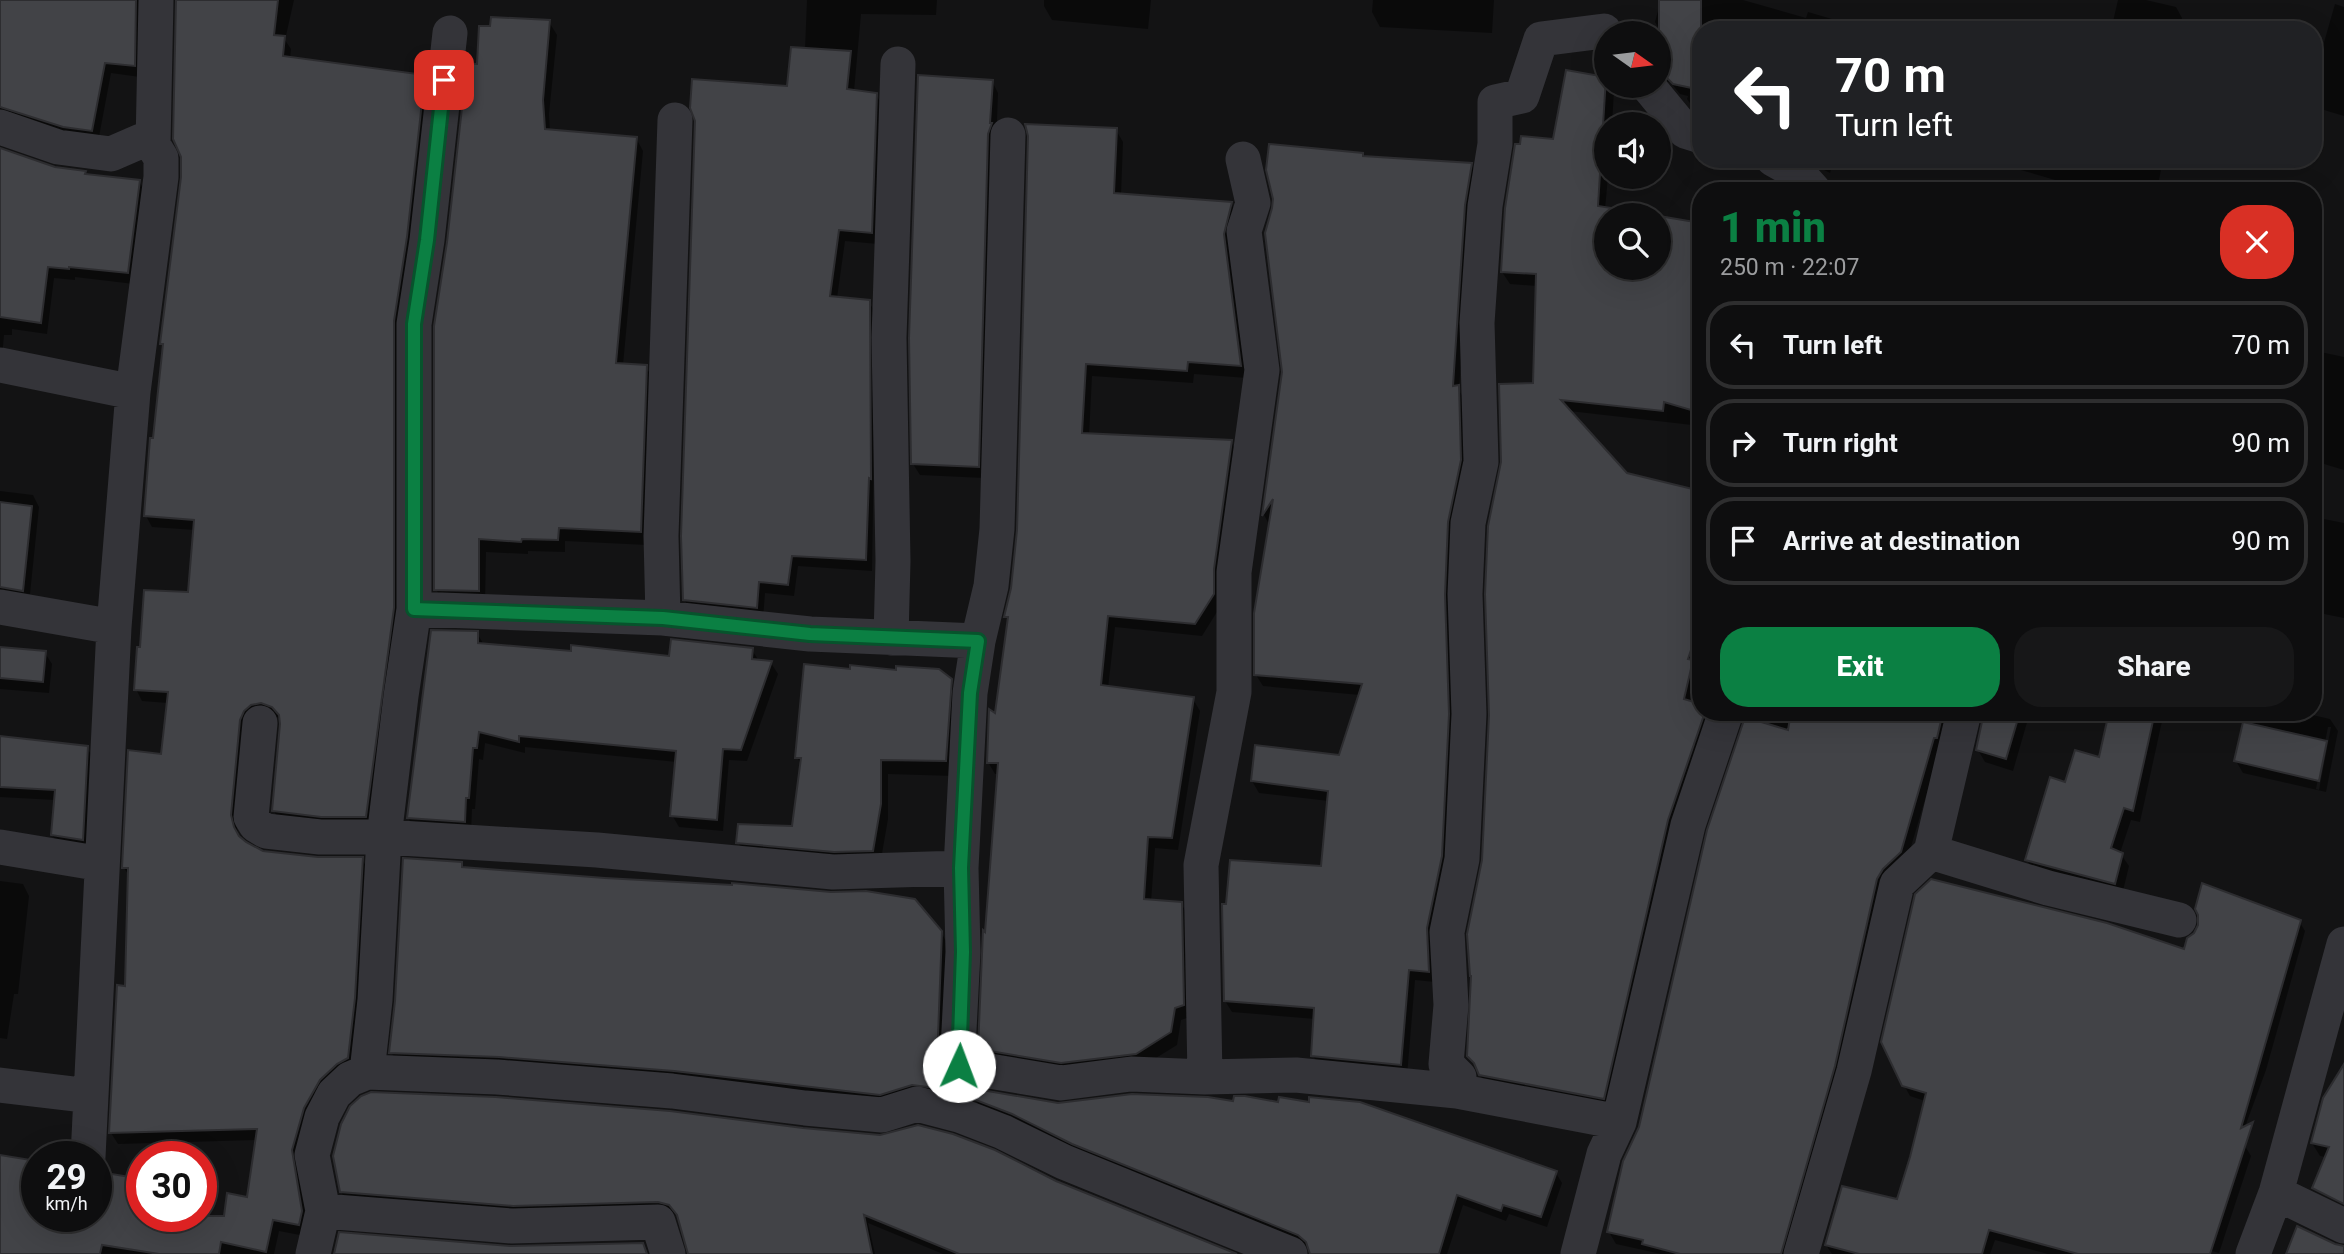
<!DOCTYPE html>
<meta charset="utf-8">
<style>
body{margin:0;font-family:Roboto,sans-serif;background:#171718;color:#f1f3f6;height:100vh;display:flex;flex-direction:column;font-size:26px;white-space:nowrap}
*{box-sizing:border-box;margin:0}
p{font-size:23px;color:#9b9c9e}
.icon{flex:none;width:38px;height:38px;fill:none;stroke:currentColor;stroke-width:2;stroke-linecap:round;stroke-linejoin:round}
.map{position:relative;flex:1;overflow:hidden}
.drawer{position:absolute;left:1692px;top:182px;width:630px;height:539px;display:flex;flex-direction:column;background:#0e0e0f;border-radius:28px;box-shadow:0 7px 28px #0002,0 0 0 2px #2e2e2f}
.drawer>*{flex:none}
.hud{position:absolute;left:1692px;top:21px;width:630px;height:147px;border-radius:28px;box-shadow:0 7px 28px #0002,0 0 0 2px #2e2e2f;background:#202124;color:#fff;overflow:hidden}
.needle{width:46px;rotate:104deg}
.controls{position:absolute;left:1594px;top:21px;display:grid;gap:14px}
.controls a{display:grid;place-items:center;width:77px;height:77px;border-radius:50%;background:#0e0e0f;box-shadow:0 7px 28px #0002,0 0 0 2px #2e2e2f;font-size:35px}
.speed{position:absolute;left:21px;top:1141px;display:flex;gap:14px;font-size:35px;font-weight:700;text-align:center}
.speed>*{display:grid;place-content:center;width:91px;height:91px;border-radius:50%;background:#0e0e0f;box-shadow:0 7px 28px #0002,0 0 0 2px #2e2e2f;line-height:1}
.speed small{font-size:18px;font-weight:400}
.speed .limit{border:10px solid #d22;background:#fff;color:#111}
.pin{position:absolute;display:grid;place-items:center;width:60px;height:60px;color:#fff;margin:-30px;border-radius:14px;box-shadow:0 4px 10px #0006}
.me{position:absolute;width:77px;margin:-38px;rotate:2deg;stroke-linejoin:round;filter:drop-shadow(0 0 5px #0008)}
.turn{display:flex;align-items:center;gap:24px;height:147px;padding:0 28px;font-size:32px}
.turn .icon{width:91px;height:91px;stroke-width:2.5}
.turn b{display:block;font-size:49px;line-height:60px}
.round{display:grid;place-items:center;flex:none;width:74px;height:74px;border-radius:28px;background:#171718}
.summary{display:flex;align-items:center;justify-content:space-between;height:119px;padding:0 28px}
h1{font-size:42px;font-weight:800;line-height:52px;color:#0b8043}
.cta{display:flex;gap:14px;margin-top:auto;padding:14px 28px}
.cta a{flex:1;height:80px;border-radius:28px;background:#0b8043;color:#fff;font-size:28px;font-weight:800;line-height:80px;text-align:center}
.cta a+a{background:#171718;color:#f1f3f6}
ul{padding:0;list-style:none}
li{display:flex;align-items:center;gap:21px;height:88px;margin:0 14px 10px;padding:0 14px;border:4px solid #2e2e2f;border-radius:28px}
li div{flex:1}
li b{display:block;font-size:26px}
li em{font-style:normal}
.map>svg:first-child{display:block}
</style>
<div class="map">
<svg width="2344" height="1254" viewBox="0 0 2344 1254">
<rect width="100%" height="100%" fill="#131314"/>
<!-- shadow -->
<path fill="#0007" fill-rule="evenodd" d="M 26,0 L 146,0 L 140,77 L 111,73 L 98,142 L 0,120 L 0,2 Z
M 178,0 L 294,0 L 285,40 L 291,49 L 290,59 L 424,77 L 431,88 L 399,620 L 372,828 L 280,822 L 274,811 L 282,725 L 279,718 L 269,714 L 246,733 L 237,828 L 239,838 L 263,853 L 318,859 L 362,859 L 368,870 L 354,1070 L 305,1236 L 279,1231 L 274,1254 L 0,1254 L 0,1175 L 37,1216 L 201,1216 L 225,1220 L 249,1199 L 257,1140 L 118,1144 L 111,1133 L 127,988 L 130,877 L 124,868 L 162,756 L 168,703 L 142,701 L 136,689 L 190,594 L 195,530 L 152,527 L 146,516 L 164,349 L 161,343 L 183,177 Z
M 807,0 L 937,0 L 936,15 L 861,14 L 854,91 L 876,94 L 882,106 L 878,244 L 845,241 L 837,298 L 869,302 L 876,314 L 872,571 L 798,566 L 794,596 L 765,593 L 763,619 L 691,611 L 684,599 L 697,120 L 789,88 L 805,49 Z
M 1044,0 L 1151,0 L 1148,29 L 1052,20 L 1044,6 Z
M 1373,0 L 1494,0 L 1492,33 L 1380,27 L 1372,12 Z
M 1661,0 L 1743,0 L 1806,18 L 1808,12 L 1849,24 L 1852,30 L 1701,30 L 1701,119 L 1687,99 L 1688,96 L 1680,94 L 1671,83 L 1659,77 L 1659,33 L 1657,33 L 1658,27 L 1655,22 Z
M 2118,0 L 2146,0 L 2176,7 L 2182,18 L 2180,26 L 2195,30 L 2111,30 Z
M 2335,4 L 2344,7 L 2344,116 L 2314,107 L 2314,50 L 2321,53 Z
M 549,22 L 557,35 L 549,114 L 550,131 L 636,138 L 643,151 L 623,365 L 646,367 L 653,379 L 647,545 L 565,541 L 565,552 L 528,551 L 528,554 L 486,552 L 485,603 L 443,602 L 436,589 L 479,66 Z
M 1567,72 L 1606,79 L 1606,86 L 1611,86 L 1614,91 L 1612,124 L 1606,124 L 1608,177 L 1605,209 L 1645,215 L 1606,215 L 1606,268 L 1659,268 L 1659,218 L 1701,225 L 1701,426 L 1569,411 L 1626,475 L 1701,493 L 1701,652 L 1697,663 L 1701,664 L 1701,712 L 1717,712 L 1610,1110 L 1487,1087 L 1469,1056 L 1484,860 L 1534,385 L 1537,286 L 1510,284 L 1502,272 L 1554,141 Z
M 992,81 L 998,93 L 984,478 L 920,475 L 913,464 Z
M 1116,130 L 1123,142 L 1121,195 L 1231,204 L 1238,216 L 1247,378 L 1194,374 L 1193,383 L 1092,376 L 1089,436 L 1231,442 L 1238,454 L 1220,607 L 1202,636 L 1115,627 L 1108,688 L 1193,699 L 1200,711 L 1178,850 L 1155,848 L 1151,902 L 1181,903 L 1188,916 L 1190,1017 L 1181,1020 L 1177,1045 L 1143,1066 L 1069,1074 L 987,1061 L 980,1048 L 999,774 L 995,774 L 988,762 L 1009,622 L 1006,617 Z
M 0,150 L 55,169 L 84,173 L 86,175 L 139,181 L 146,193 L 134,284 L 75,277 L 75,280 L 54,278 L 47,334 L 12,329 L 12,335 L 4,335 L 2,357 L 0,358 Z
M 1363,158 L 1471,164 L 1477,176 L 1471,217 L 1459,390 L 1464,399 L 1466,473 L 1448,869 L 1435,982 L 1415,980 L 1407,1076 L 1320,1067 L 1313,1056 L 1315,1019 L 1232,1012 L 1225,1001 L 1322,868 L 1329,801 L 1259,793 L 1252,781 L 1341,757 L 1360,695 L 1263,686 L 1256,675 L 1270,526 L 1264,515 L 1284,372 Z
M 1803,159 L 1834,159 L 1830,173 Z
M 1989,159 L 2160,159 L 2162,164 L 2157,191 L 2102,191 L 2089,188 L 2089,190 L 2021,170 L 2018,165 Z
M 2316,351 L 2344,357 L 2344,470 L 2314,461 L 2314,361 Z
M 0,491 L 33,495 L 39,507 L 30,594 L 0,591 Z
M 2314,517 L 2344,523 L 2344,618 L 2314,612 Z
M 477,633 L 484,645 L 671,658 L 752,650 L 759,661 L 771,663 L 778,674 L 747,761 L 729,760 L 723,831 L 679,827 L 672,815 L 677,762 L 525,747 L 525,753 L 485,743 L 483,760 L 479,759 L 475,809 L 472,809 L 471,833 L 415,830 L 408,818 Z
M 0,648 L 45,653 L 52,664 L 49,693 L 0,689 Z
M 950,680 L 959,695 L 954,776 L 888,774 L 888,819 L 880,865 L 746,857 L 738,842 L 794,828 L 802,766 L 797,757 Z
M 1747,712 L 1955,712 L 1940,749 L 1790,1254 L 1661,1254 L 1616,1244 L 1609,1232 L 1640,1127 Z
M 1985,712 L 2030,712 L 2013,771 L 1985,762 L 1978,750 Z
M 2111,712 L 2164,712 L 2140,822 L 2131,820 L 2120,853 L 2129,866 L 2122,895 L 2034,872 L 2027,860 L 2066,784 L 2101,760 Z
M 2214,712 L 2299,712 L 2330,719 L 2338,731 L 2326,792 L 2243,773 L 2236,761 L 2245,720 ZM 2328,727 L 2331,727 L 2319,790 L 2316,789 Z
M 0,738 L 87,748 L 94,759 L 89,851 L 59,846 L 52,835 L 55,800 L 0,797 Z
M 461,864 L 464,869 L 941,932 L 947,943 L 941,1097 L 886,1104 L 397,1062 L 391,1052 Z
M 0,881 L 23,884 L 29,896 L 18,994 L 14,994 L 7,1039 L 0,1038 Z
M 2299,921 L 2305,931 L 2266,1070 L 2239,1143 L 2245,1146 L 2251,1156 L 2219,1253 L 2212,1251 L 2211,1254 L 2048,1254 L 1995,1240 L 1990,1254 L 1832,1254 L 1826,1245 L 1898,1201 L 1925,1101 L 1910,1096 L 1904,1085 L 2186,951 Z
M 2344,1074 L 2344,1200 L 2326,1157 L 2320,1156 L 2312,1143 Z
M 975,1099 L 1058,1105 L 1556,1173 L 1562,1183 L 1547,1227 L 1509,1214 L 1506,1221 L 1463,1205 L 1447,1254 L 1311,1254 L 1312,1250 L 1305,1245 L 1080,1153 L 981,1109 Z
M 1056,1182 L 1232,1254 L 943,1254 L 868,1223 L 875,1254 L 689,1254 L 680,1220 L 677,1215 L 665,1212 L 519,1216 L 347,1202 L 341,1192 Z"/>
<!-- building -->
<path fill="#424347" stroke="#2d2d30" stroke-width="2" d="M 0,0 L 136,0 L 135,66 L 105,63 L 92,131 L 63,127 L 0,107 Z
M 176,0 L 278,0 L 274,35 L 285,36 L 283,56 L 425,75 L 407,237 L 394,321 L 394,608 L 366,817 L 321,817 L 272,811 L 280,724 L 279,715 L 272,707 L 261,703 L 251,705 L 244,711 L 240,720 L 231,815 L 234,827 L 239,836 L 246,842 L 263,851 L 318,857 L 363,857 L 355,998 L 348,1058 L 337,1064 L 320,1080 L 304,1108 L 292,1150 L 302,1211 L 299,1225 L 273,1220 L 266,1252 L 221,1242 L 219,1254 L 159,1254 L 102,1245 L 100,1254 L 0,1254 L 0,1155 L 37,1161 L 37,1216 L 96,1216 L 96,1175 L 100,1172 L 142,1179 L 142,1216 L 224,1216 L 227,1193 L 247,1197 L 257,1129 L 109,1133 L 117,985 L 125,986 L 128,868 L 122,868 L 128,750 L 161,754 L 168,692 L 134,690 L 137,647 L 140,647 L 144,590 L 188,592 L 194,520 L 144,516 L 150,438 L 153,438 L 163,344 L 160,344 L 181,177 L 181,157 L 173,139 Z
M 1659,0 L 1701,0 L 1701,90 L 1673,84 L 1659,70 Z
M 491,17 L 550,20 L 543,100 L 545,129 L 637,137 L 616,363 L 647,365 L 641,532 L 559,528 L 558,540 L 522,539 L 521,542 L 479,539 L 479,591 L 434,590 L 434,326 L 447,242 L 467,63 L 477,64 L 479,26 L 490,26 Z
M 791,47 L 851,51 L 847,89 L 877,93 L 872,233 L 839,230 L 830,296 L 870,300 L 871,479 L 869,478 L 866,560 L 792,556 L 788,585 L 759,582 L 757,608 L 683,600 L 681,536 L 695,121 L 690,108 L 692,79 L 787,86 Z
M 1566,70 L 1606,77 L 1598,206 L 1656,215 L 1606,215 L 1606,268 L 1659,268 L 1659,216 L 1701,223 L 1701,413 L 1664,402 L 1663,411 L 1561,400 L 1627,473 L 1701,491 L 1701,620 L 1688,659 L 1693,660 L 1684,699 L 1701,704 L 1701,712 L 1705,712 L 1668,820 L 1604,1099 L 1479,1075 L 1474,1063 L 1467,1056 L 1471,976 L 1470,976 L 1467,934 L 1482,860 L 1489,715 L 1485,594 L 1488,526 L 1501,462 L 1499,384 L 1533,383 L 1536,274 L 1501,272 L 1505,208 L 1515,144 L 1520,144 L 1521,136 L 1553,139 Z
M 918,75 L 993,80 L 990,123 L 992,123 L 988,134 L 979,467 L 911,464 L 909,338 Z
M 1025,124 L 1117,128 L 1114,193 L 1232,202 L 1224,234 L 1241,366 L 1188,362 L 1187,371 L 1086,364 L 1082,433 L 1232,440 L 1214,569 L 1214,594 L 1195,624 L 1108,616 L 1101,685 L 1194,697 L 1172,838 L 1148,837 L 1144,899 L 1182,902 L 1184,1005 L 1175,1008 L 1171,1032 L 1136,1054 L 1061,1063 L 978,1049 L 983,930 L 985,932 L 998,763 L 987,763 L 989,709 L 995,713 L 1008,617 L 1004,617 L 1011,588 L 1017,530 L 1028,136 Z
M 1269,144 L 1363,153 L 1363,156 L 1472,163 L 1465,205 L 1453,386 L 1459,385 L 1461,460 L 1448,522 L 1445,595 L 1449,714 L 1442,856 L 1427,928 L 1429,972 L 1409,970 L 1401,1065 L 1311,1056 L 1314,1008 L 1224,1001 L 1222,904 L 1226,904 L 1230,860 L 1321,866 L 1328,791 L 1251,781 L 1255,745 L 1339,755 L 1362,684 L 1254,675 L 1254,613 L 1273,499 L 1262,516 L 1282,372 L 1265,233 L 1272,208 L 1273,199 L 1266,170 Z
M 0,148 L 55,167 L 86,171 L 85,174 L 140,180 L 128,273 L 69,267 L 69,269 L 48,267 L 41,323 L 0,317 Z
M 0,502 L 32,506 L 23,591 L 0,587 Z
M 431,630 L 478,631 L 478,643 L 571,651 L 571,645 L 669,656 L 671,639 L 753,648 L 752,659 L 772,661 L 741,750 L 723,749 L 717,820 L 670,816 L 676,751 L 519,736 L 519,742 L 479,732 L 477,748 L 473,748 L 469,798 L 466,798 L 465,822 L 407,818 Z
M 0,647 L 46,651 L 43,682 L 0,678 Z
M 804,664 L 850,669 L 850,665 L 896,670 L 896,666 L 939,669 L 952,679 L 946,761 L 881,760 L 881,804 L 873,851 L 834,852 L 736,843 L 738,824 L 792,826 L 801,758 L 795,758 Z
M 1791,712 L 1943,712 L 1937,738 L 1934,738 L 1901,852 L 1883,869 L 1877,879 L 1835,1066 L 1781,1254 L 1680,1254 L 1642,1244 L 1643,1240 L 1607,1232 L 1623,1161 L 1639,1127 L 1707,830 L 1745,717 L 1788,730 Z
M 1984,712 L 2020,712 L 2006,759 L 1976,750 Z
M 2109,712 L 2155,712 L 2133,811 L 2124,808 L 2111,848 L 2123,853 L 2115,884 L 2025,860 L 2050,777 L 2065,782 L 2075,750 L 2099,757 Z
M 2243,722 L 2327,741 L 2319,781 L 2234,761 Z
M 0,736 L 88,746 L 83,840 L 51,835 L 55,790 L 0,787 Z
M 403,858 L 462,862 L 462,867 L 605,878 L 732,885 L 732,883 L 831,892 L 866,891 L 915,899 L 942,931 L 936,1088 L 912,1085 L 880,1095 L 674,1071 L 499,1057 L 389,1053 L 395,1001 Z
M 1931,879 L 2107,923 L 2184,949 L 2187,938 L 2194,933 L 2198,925 L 2198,915 L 2195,909 L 2202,883 L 2301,920 L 2241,1128 L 2253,1122 L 2210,1254 L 2078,1254 L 1989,1230 L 1982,1254 L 1859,1254 L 1825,1245 L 1842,1186 L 1897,1199 L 1910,1157 L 1926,1093 L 1902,1086 L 1881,1042 L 1915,894 Z
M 2344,1064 L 2344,1204 L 2312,1188 L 2329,1147 L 2311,1143 L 2323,1098 Z
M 976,1089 L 1058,1103 L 1132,1094 L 1208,1097 L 1233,1101 L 1234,1096 L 1245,1096 L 1278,1102 L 1279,1097 L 1309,1102 L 1309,1097 L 1360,1102 L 1557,1171 L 1541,1217 L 1503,1205 L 1501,1211 L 1457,1195 L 1439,1254 L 1310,1254 L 1306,1242 L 1298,1235 L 1072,1144 L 1012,1114 L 973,1099 Z
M 371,1092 L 496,1097 L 670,1111 L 803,1128 L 880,1135 L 918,1125 L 953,1134 L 995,1150 L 1056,1181 L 1237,1254 L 959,1254 L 864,1215 L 872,1254 L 688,1254 L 677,1215 L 669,1205 L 658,1202 L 513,1206 L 340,1192 L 333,1156 L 341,1124 L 350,1106 L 361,1096 Z
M 2297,1226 L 2335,1244 L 2344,1246 L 2344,1254 L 2286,1254 Z
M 339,1232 L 510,1246 L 643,1243 L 647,1254 L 334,1254 Z"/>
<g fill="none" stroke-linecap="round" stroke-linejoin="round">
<!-- street -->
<path stroke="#343439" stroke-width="35" d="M 1648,86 L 1685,131 L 1701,136
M 0,127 L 58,147 L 111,154 L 141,141 L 153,145 L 161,158 L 161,177 L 133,392 L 0,365
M 153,145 L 156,0
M 1773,159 L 1798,173 L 1814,191
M 0,607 L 114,627
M 414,609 L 663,618 L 810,634 L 978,641
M 663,618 L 661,536 L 675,120
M 891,638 L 893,561 L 889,338 L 898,64
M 260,723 L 251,817 L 256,825 L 266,831 L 320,837 L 384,837 L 597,850 L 833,872 L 961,868
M 0,847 L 102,864
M 1931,852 L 2048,888 L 2179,920
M 959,1066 L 1061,1083 L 1131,1074 L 1205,1077 L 1296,1075 L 1457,1091 L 1459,1077 L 1446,1064 L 1451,1005 L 1447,932 L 1462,859 L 1469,714 L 1465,594 L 1468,523 L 1481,462 L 1477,323 L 1485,206 L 1495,144 L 1495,102 L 1522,96 L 1541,39 L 1604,31 L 1606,35
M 367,1072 L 375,1000 L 384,837 L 401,696 L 414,609 L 414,324 L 427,240 L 450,33
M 1205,1077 L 1201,865 L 1234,692 L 1234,572 L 1262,370 L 1244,231 L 1253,203 L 1243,159
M 0,1085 L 91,1096
M 956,1089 L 963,952 L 961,868 L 970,693 L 978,641 L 991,586 L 997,529 L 1008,135
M 1457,1091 L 1619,1122
M 88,1157 L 114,627 L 133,392
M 2276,1193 L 2344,1226
M 323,1211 L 512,1226 L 658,1222 L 668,1254
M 313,1254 L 323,1211 L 312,1155 L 322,1117 L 334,1094 L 350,1079 L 367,1072 L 497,1077 L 672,1091 L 805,1108 L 882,1115 L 917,1104 L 959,1115 L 1003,1132 L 1064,1162 L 1290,1254
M 1578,1254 L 1604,1154 L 1619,1122 L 1688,825 L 1726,712
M 1801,1254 L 1854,1071 L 1897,884 L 1931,852 L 1964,712
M 2253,1254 L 2276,1193 L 2344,944"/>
</g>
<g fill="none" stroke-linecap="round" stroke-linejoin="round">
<!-- route casing -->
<g stroke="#07532c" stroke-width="18">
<path id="route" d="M 444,80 L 427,240 L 414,324 L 414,609 L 663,618 L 810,634 L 978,641 L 970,693 L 961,868 L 963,952 L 959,1066"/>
</g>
<!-- route -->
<use href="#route" stroke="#0b8043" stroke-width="12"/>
</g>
</svg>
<div class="controls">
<a><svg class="needle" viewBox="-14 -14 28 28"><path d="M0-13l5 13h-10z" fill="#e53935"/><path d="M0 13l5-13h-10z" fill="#9b9c9e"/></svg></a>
<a><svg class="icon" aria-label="sound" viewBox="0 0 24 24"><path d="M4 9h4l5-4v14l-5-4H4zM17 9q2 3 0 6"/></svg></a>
<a><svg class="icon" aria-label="search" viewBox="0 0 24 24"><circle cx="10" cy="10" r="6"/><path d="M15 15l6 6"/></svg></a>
</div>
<div class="speed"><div>29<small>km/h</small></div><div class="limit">30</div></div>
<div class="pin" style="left:444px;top:80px;background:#d93025"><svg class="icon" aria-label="arrive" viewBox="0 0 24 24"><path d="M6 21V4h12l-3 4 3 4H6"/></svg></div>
<svg class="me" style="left:959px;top:1066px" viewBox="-20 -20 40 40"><circle r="19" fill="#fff"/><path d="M0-13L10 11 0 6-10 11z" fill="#0b8043"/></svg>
<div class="hud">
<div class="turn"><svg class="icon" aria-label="left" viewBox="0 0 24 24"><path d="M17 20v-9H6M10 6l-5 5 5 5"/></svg><div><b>70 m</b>Turn left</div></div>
</div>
<section class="drawer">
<div class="summary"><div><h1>1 min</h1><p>250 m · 22:07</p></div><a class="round" style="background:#d93025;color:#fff"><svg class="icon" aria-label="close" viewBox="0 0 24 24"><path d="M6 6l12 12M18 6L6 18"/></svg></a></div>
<ul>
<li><svg class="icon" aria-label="left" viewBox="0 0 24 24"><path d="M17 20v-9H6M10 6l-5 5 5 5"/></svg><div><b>Turn left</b></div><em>70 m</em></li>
<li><svg class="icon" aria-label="right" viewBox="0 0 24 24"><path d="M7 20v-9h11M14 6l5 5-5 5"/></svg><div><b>Turn right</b></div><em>90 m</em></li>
<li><svg class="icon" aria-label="arrive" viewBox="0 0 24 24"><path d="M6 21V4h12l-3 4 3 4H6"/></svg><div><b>Arrive at destination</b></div><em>90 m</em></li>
</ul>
<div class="cta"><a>Exit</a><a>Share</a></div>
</section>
</div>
